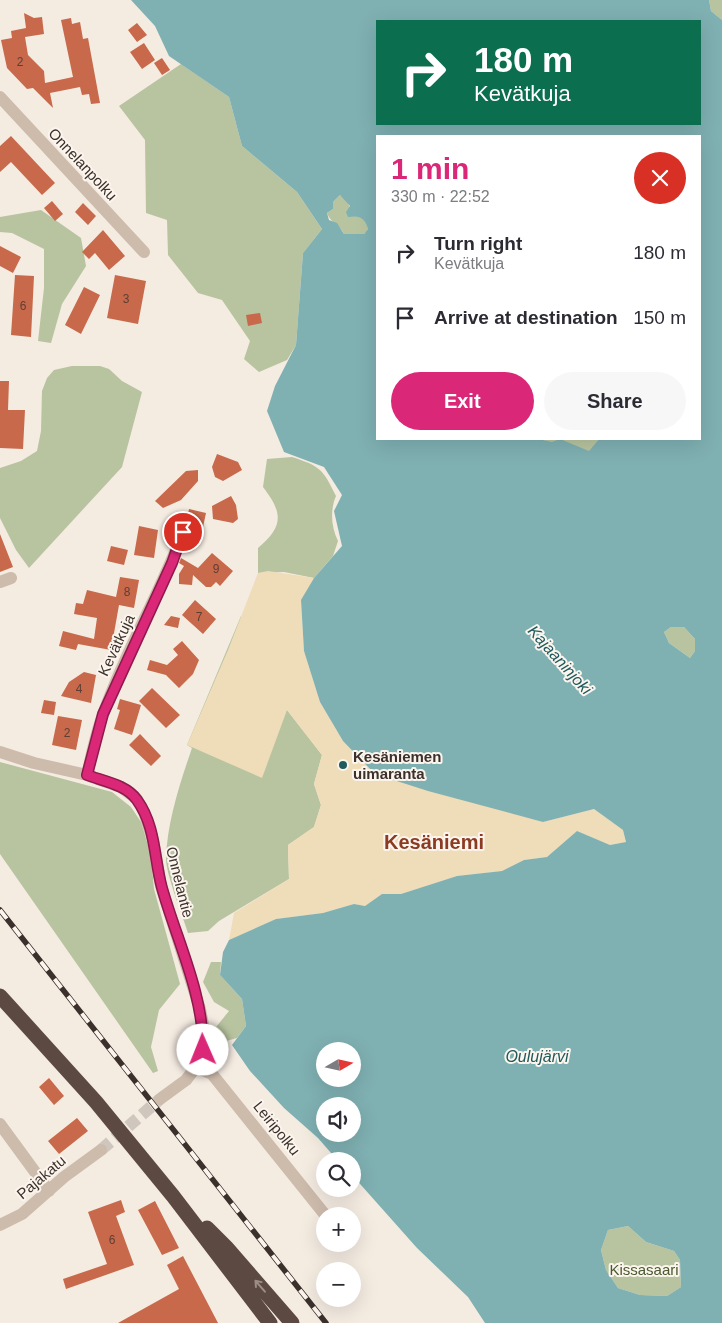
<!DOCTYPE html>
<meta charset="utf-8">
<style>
body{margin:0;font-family:Helvetica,sans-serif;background:#f7f7f7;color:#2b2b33;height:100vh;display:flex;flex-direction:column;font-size:19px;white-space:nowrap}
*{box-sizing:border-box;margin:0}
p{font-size:16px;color:#7c7c81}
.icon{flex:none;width:28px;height:28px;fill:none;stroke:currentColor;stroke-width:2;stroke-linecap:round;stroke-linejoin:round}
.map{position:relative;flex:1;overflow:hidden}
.panel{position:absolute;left:376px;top:135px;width:325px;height:305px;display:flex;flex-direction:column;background:#fff;border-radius:0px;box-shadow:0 5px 20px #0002}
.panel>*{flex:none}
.guide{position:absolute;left:376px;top:20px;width:325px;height:105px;border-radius:0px;box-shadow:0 5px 20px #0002;background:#0b6e4f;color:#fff;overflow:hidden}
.needle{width:32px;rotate:81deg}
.fabs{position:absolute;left:316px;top:1042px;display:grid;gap:10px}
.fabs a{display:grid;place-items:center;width:45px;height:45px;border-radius:50%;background:#fff;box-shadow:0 5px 20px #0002;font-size:25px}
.pin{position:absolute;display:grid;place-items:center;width:42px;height:42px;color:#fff;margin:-21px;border:2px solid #fff;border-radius:50%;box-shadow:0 1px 5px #0007}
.me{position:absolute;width:55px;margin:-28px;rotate:359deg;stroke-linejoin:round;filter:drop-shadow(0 0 4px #0008)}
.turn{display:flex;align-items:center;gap:18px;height:105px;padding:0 15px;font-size:22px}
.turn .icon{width:65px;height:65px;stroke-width:2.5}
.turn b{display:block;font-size:35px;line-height:42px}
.round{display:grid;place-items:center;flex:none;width:52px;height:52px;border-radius:26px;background:#f7f7f7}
.summary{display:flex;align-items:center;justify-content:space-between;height:85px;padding:0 15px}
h1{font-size:30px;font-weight:700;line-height:38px;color:#db2777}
.action{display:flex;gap:10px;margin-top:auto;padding:10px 15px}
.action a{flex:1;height:58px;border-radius:30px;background:#db2777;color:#fff;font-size:20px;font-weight:700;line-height:58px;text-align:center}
.action a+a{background:#f7f7f7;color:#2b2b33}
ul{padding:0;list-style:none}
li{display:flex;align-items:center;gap:15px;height:65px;padding:0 15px}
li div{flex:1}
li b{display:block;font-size:19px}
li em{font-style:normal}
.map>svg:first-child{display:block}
</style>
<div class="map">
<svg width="722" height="1323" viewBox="0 0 722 1323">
<rect width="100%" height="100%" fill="#f4ebe1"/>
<!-- green -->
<path fill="#b8c4a0" d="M 709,0 L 722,0 L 722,20 L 711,11 Z
M 181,64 L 229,97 L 242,146 L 297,192 L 322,229 L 303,253 L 296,345 L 287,360 L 259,372 L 244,359 L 250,341 L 222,300 L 198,293 L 168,255 L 167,220 L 146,213 L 145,140 L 119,106 Z
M 340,195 L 346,199 L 354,216 C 363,216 366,220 368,229 L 364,234 L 344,234 C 340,224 330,223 327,213 L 333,209 L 333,202 Z
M 41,210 L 81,238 L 86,266 L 62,304 L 51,343 L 38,341 L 44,288 L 44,249 L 12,233 L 0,232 L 0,217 Z
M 72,366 L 100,366 L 109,369 L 122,381 L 142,392 L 122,467 L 29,568 L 16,550 L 0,518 L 0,468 L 21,461 L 37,451 L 41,431 L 42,391 L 47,378 L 54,370 Z
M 539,439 L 599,439 L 589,452 Z
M 292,457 C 320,466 323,469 336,496 C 330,510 331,527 338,541 L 333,556 L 314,578 L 284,572 L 258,573 L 258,548 C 284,526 283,513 263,487 L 267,459 Z
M 241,616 L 287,710 L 322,755 L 314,784 L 321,805 L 314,827 L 288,845 L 289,879 L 219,921 L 208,931 L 188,933 C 183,917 166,874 166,859 C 167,822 180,783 192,748 L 187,745 Z
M 671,627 L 684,627 L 695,639 L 695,651 L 690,658 L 669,643 L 664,632 Z
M 0,762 L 112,792 L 131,807 L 141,822 L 151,855 L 154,889 L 180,984 L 159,1010 L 151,1047 L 158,1071 L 153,1073 L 0,854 Z
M 211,962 L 221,962 L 220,975 L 242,999 L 246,1026 L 237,1038 L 219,1043 L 216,1027 L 229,1011 L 214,1002 L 203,982 Z
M 628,1226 L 646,1242 L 674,1251 L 680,1260 L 681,1287 L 667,1296 L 640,1295 L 618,1288 L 606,1270 L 601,1250 L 608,1230 Z"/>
<!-- sand -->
<path fill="#efdcb8" d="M 268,571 L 314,578 L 301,601 L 304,651 L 320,702 L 343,741 L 543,822 L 594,809 L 623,830 L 626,842 L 610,845 L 577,831 L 547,857 L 524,860 L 502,871 L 457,876 L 401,894 L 382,894 L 365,906 L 354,904 L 323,913 L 276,919 L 229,940 L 234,913 L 289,879 L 288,845 L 314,827 L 321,805 L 314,784 L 322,755 L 287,710 L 262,778 L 187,745 L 228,650 L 258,573 Z"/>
<!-- water -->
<path fill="#7fb0b2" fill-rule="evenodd" d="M 131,0 L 709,0 L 711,11 L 722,20 L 722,1323 L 485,1323 L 468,1297 L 417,1248 L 353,1176 L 352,1161 L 338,1161 L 318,1138 L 284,1108 L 250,1071 L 232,1045 L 246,1026 L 242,999 L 220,975 L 223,952 L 229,940 L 276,919 L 323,913 L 354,904 L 365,906 L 382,894 L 401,894 L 457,876 L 502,871 L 524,860 L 547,857 L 577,831 L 610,845 L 626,842 L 623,830 L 594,809 L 543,822 L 428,791 L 375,774 L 343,741 L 320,702 L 304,651 L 301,600 L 314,578 L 342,546 L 334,511 L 342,495 L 324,467 L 284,452 L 267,411 L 275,386 L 296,345 L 303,253 L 322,229 L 297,192 L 242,146 L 229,97 L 169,56 L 155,26 ZM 378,21 L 700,21 L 700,124 L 378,124 ZM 378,136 L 700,136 L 700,439 L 599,439 L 589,451 L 560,439 L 552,442 L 539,439 L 378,439 ZM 340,195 L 350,206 L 346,212 L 348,217 C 360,215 365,218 368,229 L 364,234 L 344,234 L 337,223 L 329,220 L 327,213 L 333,209 L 333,202 ZM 671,627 L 684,627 L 695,639 L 695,651 L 690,658 L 669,643 L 664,632 ZM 325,1051 L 352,1051 L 352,1079 L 325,1079 ZM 325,1106 L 352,1106 L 352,1134 L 325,1134 ZM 628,1226 L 646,1242 L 674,1251 L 680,1260 L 681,1287 L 667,1296 L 640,1295 L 618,1288 L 606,1270 L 601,1250 L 608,1230 Z"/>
<!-- building -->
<path fill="#c8694b" d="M 24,13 L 34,18 L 42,17 L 44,34 L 25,37 L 28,55 L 44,71 L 45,83 L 73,77 L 61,20 L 71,18 L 72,24 L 80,22 L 83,39 L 88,38 L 100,103 L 91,104 L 89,94 L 82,95 L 80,87 L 50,93 L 53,108 L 33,88 L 27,89 L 7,68 L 1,40 L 12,38 L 11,31 L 26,28 Z
M 137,23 L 147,35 L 137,42 L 128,30 Z
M 144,43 L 155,60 L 142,69 L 130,52 Z
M 162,58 L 170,70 L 162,75 L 154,63 Z
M 11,136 L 55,183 L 42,195 L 11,162 L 0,172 L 0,146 Z
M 52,201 L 63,214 L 55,221 L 44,208 Z
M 83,203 L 96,216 L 88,225 L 75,212 Z
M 103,230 L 125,256 L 109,270 L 95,253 L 89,259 L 82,252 Z
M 0,246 L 21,257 L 13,273 L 0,266 Z
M 15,275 L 34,276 L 31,337 L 11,335 Z
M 115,275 L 146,281 L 138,324 L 107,318 Z
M 84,287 L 100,295 L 81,334 L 65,325 Z
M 260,313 L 262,323 L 248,326 L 246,315 Z
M 0,381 L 9,381 L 8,410 L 25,410 L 23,449 L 0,448 Z
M 217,454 L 238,462 L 242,470 L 223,481 L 215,477 L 212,467 Z
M 198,470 L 198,481 L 181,500 L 163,508 L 155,501 L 186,471 Z
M 231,496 L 236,505 L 238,519 L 233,523 L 213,519 L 212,506 Z
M 189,509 L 206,513 L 203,527 L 186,523 Z
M 139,526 L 158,530 L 154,558 L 134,555 Z
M 0,534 L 13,567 L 0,572 Z
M 111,546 L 128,550 L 124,565 L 107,561 Z
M 212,553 L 233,571 L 220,586 L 216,582 L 211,587 L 206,587 L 193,575 L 192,585 L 179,584 L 179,574 L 184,566 L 179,563 L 181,558 L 198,568 Z
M 120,577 L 139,580 L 134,608 L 119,605 L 111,650 L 78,644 L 76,650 L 59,646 L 63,631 L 94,639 L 97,618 L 74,614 L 76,603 L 83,604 L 87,590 L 116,597 Z
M 195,600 L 216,619 L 203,634 L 182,615 Z
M 171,616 L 180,618 L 178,628 L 164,625 Z
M 182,641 L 199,660 L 193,674 L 179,688 L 166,675 L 147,670 L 150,660 L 167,665 L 178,655 L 173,649 Z
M 84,672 L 96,675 L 91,703 L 61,696 L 69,682 Z
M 152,688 L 180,715 L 166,728 L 139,701 Z
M 120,699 L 141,705 L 132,735 L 114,729 L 120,710 L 117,709 Z
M 44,700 L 56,702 L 54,715 L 41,713 Z
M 58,716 L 82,720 L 76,750 L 52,745 Z
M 140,734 L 161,756 L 151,766 L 129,745 Z
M 49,1078 L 64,1096 L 54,1105 L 39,1087 Z
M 77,1118 L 88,1131 L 59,1154 L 48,1141 Z
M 121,1200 L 125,1212 L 116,1216 L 134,1265 L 66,1289 L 63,1279 L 107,1264 L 88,1212 Z
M 155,1201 L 179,1248 L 162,1255 L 138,1210 Z
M 183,1256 L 218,1323 L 118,1323 L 179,1289 L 167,1265 Z"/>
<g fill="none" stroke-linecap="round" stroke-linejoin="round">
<!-- minor-tunnel -->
<path stroke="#cfc6bd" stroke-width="12" stroke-dasharray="12 6" stroke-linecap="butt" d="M 101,1150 L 160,1099"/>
<!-- minor -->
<path stroke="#cdbbac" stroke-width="12" d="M 0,97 L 144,252
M 0,582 L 11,578
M 0,752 L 34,763 L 87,775 L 121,787 L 137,799 L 144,812 L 153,840 L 161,886 L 200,1009 L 204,1030 L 203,1050 L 196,1067 L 186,1080 L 160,1099
M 87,775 C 92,754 96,732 104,712 C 126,650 160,594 183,532
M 196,1067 L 212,1074 L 326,1216
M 0,1124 L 49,1191
M 0,1225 L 22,1214 L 64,1177 L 101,1150"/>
<!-- highway -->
<path stroke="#5c4a42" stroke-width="15" d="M 0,996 L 96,1102 L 173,1196 L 270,1323
M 207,1228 L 226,1247 L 292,1323"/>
<!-- rail casing -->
<g stroke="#3b302b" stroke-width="5.5">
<path id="rail" d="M 0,910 L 326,1323"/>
</g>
<!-- rail -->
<use href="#rail" stroke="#fbf5ee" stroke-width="4" stroke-dasharray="11" stroke-linecap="butt"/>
</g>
<!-- one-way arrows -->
<defs><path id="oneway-shaft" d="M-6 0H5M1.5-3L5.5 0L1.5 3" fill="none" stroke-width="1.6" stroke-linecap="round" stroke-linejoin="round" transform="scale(1.25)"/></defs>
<use stroke="#9c8e87" href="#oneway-shaft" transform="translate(260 1286) rotate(-131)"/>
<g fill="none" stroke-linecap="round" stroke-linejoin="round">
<!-- route casing -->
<g stroke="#8e194d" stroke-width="12">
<path id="route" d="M 183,532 L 172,563 L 103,714 L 87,775 C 103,781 127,785 137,800 C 156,826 154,859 162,888 C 177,941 204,995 203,1050"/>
</g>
<!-- route -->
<use href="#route" stroke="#db2777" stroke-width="9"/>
</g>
<!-- markers -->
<circle fill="#1f5a5e" stroke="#fbf5ee" stroke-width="2" cx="343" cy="765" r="5"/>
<g text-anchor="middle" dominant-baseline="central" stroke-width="4" stroke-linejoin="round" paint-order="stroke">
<!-- number labels -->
<g font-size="12" fill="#5e3e33">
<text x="20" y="62">2</text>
<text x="126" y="299">3</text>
<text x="23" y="306">6</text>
<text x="216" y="569">9</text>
<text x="127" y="592">8</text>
<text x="199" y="617">7</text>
<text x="79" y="689">4</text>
<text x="67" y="733">2</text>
<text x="112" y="1240">6</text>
</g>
<!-- street labels -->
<g font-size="15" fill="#3b302b" stroke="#fbf5ee">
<text transform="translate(83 164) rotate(47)">Onnelanpolku</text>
<text transform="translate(116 645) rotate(-65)">Kevätkuja</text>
<text transform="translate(180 882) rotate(76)">Onnelantie</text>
<text transform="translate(277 1128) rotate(51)">Leiripolku</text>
<text transform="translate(41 1177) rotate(-40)">Pajakatu</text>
</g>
<!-- poi labels -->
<g font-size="15" font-weight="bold" fill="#3b302b" stroke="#fbf5ee" text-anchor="start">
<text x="353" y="756">Kesäniemen<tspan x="353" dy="17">uimaranta</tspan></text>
</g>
<!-- park labels -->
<g font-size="15" fill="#4a5a2e" stroke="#fbf5ee">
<text x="644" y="1269">Kissasaari</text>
</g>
<!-- water labels -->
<g font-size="16" font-style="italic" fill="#1f5a5e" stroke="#fbf5ee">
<text transform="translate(560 660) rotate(48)">Kajaaninjoki</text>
<text x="537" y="1056">Oulujärvi</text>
</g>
<!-- district labels -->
<g font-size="20" font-weight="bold" fill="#8c3b22" stroke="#fbf5ee">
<text x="434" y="842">Kesäniemi</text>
</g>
</g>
</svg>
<div class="fabs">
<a><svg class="needle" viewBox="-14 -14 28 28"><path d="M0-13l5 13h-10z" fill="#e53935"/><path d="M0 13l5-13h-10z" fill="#7c7c81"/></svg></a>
<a><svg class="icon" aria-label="sound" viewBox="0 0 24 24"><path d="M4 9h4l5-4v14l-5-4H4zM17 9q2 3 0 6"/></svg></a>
<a><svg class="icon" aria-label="search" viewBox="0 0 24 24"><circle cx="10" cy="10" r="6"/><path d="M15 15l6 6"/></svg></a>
<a>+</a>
<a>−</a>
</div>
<div class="pin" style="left:183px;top:532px;background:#d93025"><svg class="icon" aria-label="arrive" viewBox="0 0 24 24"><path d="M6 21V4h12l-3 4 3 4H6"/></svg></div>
<svg class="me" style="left:203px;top:1050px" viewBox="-20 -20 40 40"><circle r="19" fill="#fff"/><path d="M0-13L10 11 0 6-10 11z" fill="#db2777"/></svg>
<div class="guide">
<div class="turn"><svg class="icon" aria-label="right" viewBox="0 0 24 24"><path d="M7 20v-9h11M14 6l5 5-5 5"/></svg><div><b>180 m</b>Kevätkuja</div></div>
</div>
<section class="panel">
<div class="summary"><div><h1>1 min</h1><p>330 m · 22:52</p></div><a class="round" style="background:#d93025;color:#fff"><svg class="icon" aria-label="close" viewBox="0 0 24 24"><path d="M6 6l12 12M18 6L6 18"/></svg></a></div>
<ul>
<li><svg class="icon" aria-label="right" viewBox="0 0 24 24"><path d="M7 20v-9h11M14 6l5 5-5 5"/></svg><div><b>Turn right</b><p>Kevätkuja</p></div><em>180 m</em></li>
<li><svg class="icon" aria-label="arrive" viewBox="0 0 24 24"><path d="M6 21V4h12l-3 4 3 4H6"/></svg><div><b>Arrive at destination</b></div><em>150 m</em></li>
</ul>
<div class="action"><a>Exit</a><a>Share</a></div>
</section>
</div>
